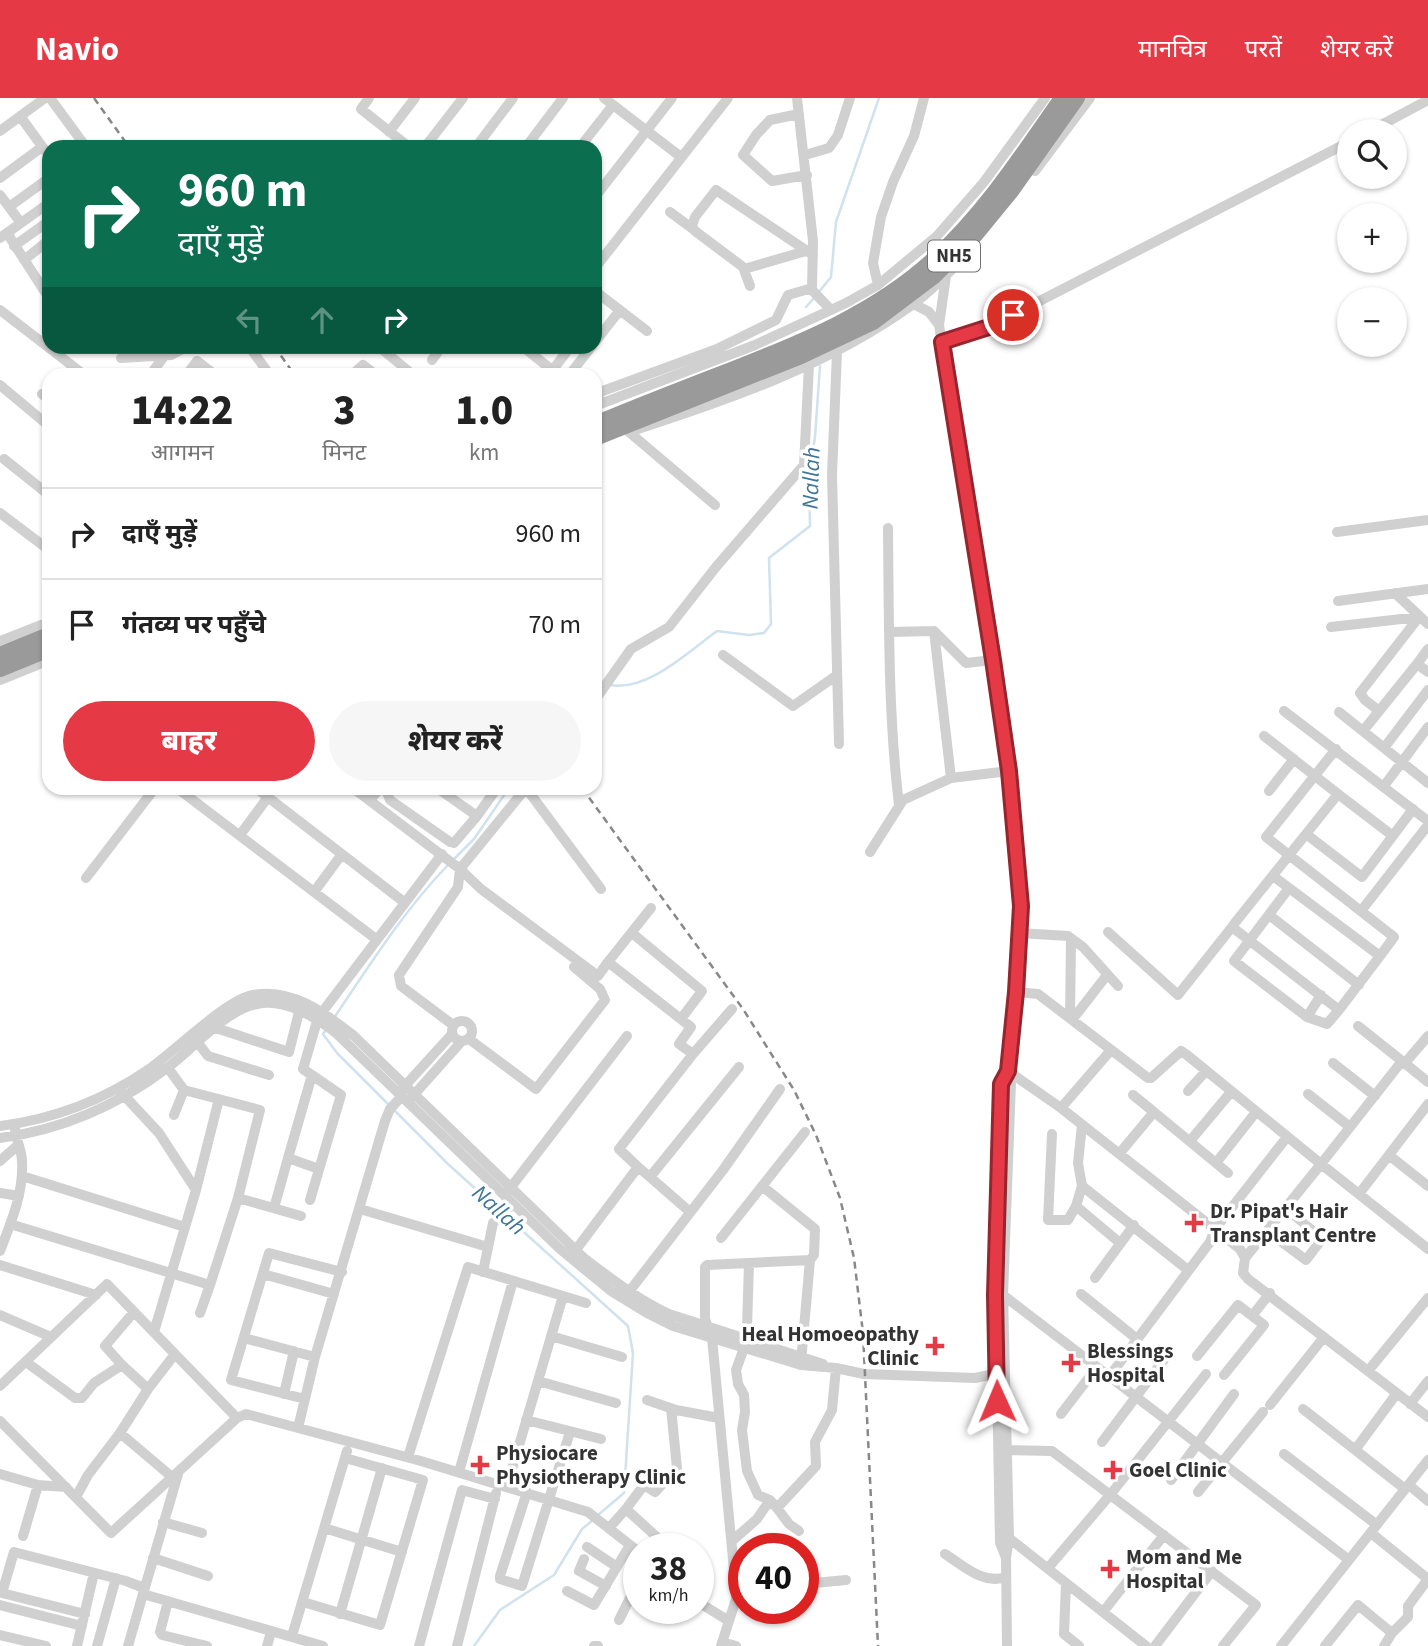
<!DOCTYPE html>
<html lang="hi">
<meta charset="utf-8">
<style>
body{margin:0;font-family:"Source Sans 3","Noto Sans Devanagari",sans-serif;background:#f6f6f6;color:#222;height:100vh;display:flex;flex-direction:column;font-size:26px;white-space:nowrap}
*{box-sizing:border-box;margin:0}
p{font-size:23px;color:#767676}
.icon{flex:none;width:38px;height:38px;fill:none;stroke:currentColor;stroke-width:2;stroke-linecap:round;stroke-linejoin:round}
.map{position:relative;flex:1;overflow:hidden}
.sheet{position:absolute;left:42px;top:270px;width:560px;height:427px;display:flex;flex-direction:column;background:#fff;border-radius:21px;box-shadow:0 2px 5px #0004}
.sheet>*{flex:none}
.hud{position:absolute;left:42px;top:42px;width:560px;height:214px;border-radius:21px;box-shadow:0 2px 5px #0004;background:#0b6e4f;color:#fff;overflow:hidden}
.tools{position:absolute;left:1337px;top:21px;display:grid;gap:14px}
.tools a{display:grid;place-items:center;width:70px;height:70px;border-radius:50%;background:#fff;box-shadow:0 2px 5px #0004;font-size:35px}
.speed{position:absolute;left:623px;top:1435px;display:flex;gap:14px;font-size:35px;font-weight:700;text-align:center}
.speed>*{display:grid;place-content:center;width:91px;height:91px;border-radius:50%;background:#fff;box-shadow:0 2px 5px #0004;line-height:1}
.speed small{font-size:18px;font-weight:400}
.speed .limit{border:10px solid #d22;background:#fff;color:#111}
.pin{position:absolute;display:grid;place-items:center;width:60px;height:60px;color:#fff;margin:-30px;border:4px solid #fff;border-radius:50%;box-shadow:0 2px 7px #0007}
.me{position:absolute;width:77px;margin:-38px;rotate:359deg;stroke-linejoin:round;filter:drop-shadow(0 0 5px #0008)}
.turn{display:flex;align-items:center;gap:24px;height:147px;padding:0 21px;font-size:32px}
.turn .icon{width:91px;height:91px;stroke-width:2.5}
.turn b{display:block;font-size:49px;line-height:60px}
.lanes{display:flex;align-items:center;height:66px;padding:0 21px;background:#0003;justify-content:center;gap:35px;direction:ltr}
.lanes .off{opacity:.35}
.eta{display:flex;justify-content:space-evenly;align-items:center;height:119px;text-align:center}
.eta b{font-size:42px;font-weight:800;line-height:49px}
.primary-button{display:flex;gap:14px;margin-top:auto;padding:14px 21px}
.primary-button a{flex:1;height:80px;border-radius:42px;background:#e63946;color:#fff;font-size:28px;font-weight:800;line-height:80px;text-align:center}
.primary-button a+a{background:#f6f6f6;color:#222}
ul{padding:0;list-style:none}
li{display:flex;align-items:center;gap:21px;height:91px;padding:0 21px;border-top:2px solid #e0e0e0}
li div{flex:1}
li b{display:block;font-size:26px}
li em{font-style:normal}
header{display:flex;align-items:center;gap:42px;box-sizing:border-box;height:98px;padding:0 35px;background:#e63946;color:#fff}
header strong{font-size:33px}
nav{display:flex;gap:38px;margin-inline-start:auto;font-size:24px}
.map>svg:first-child{display:block}
</style>
<header>
<strong>Navio</strong>
<nav><a>मानचित्र</a><a>परतें</a><a>शेयर करें</a></nav>
</header>
<div class="map">
<svg width="1428" height="1548" viewBox="0 0 1428 1548">
<rect width="100%" height="100%" fill="#fff"/>
<g fill="none" stroke-linecap="round" stroke-linejoin="round">
<!-- stream -->
<path stroke="#cfe2ee" stroke-width="2.5" d="M 818,195 L 831,179 L 836,124 L 879,0
M 806,209 L 814,200
M 595,584 L 603,586
M 610,587 C 647,594 688,554 717,533 L 749,537 L 764,535 L 771,526 L 769,460 L 810,428 L 809,378 L 815,339 L 820,268
M 454,761 L 474,741 L 509,690
M 334,920 C 369,868 404,812 449,766
M 326,932 L 323,936 L 337,955 L 388,1006
M 393,1011 L 448,1066 L 500,1113
M 505,1117 L 628,1228 L 633,1255 L 624,1395 L 598,1417
M 474,1548 L 500,1512 L 554,1477 L 582,1431 L 593,1422"/>
<!-- minor -->
<path stroke="#d0d0d0" stroke-width="10" d="M 50,0 L 86,49
M 369,0 L 361,11 L 409,49
M 604,0 L 681,59
M 797,0 L 813,143 L 812,192 L 831,212
M 799,16 L 770,22 L 756,37 L 743,57 L 772,83 L 807,77
M 20,18 L 49,58
M 0,33 L 45,0
M 1370,33 L 1428,2
M 389,34 L 415,0
M 425,49 L 463,0
M 476,49 L 513,0
M 526,49 L 563,0
M 580,49 L 613,7
M 805,57 L 829,50 L 838,37 L 850,0
M 1035,73 L 1090,0
M 0,80 L 42,49
M 0,97 L 21,125
M 595,99 L 672,0
M 9,109 L 49,80
M 670,114 L 693,131
M 7,135 L 49,200
M 0,140 L 49,105
M 14,148 L 49,123
M 24,162 L 49,142
M 595,170 L 728,0
M 744,171 L 806,153
M 946,178 L 939,227 L 993,562 L 1009,673 L 1021,808 L 1016,894 L 1008,973 L 1011,984 L 1003,1197 L 1009,1440 L 1006,1460 L 1007,1548
M 878,187 L 873,165 L 881,119 L 893,84 L 914,38 L 924,0
M 750,188 L 743,169 L 695,133 L 692,128 L 695,119 L 716,92 L 813,157
M 595,193 L 647,233
M 914,206 L 929,214 L 939,227
M 0,212 L 83,276
M 595,244 L 620,212
M 942,244 L 989,229 L 1349,44
M 249,248 L 269,276
M 378,248 L 412,276
M 522,248 L 557,276
M 837,254 L 832,377 L 839,646
M 721,257 L 717,251 L 776,222 L 788,197 L 812,190
M 121,260 L 171,257 L 186,249
M 432,262 L 442,248
M 552,273 L 571,248
M 151,276 L 165,257
M 187,276 L 197,263 L 214,276
M 353,276 L 363,267 L 375,276
M 570,276 L 592,248
M 0,287 L 49,328
M 42,296 L 49,302
M 595,307 L 600,294 L 717,251
M 595,308 L 755,247 L 846,205 L 878,187 L 937,138 L 984,84 L 1045,0
M 629,334 C 728,302 827,268 912,207 C 935,190 955,169 974,148
M 629,334 L 715,407
M 4,361 L 49,397
M 0,415 L 49,452
M 888,430 C 889,522 888,616 899,707
M 1337,434 L 1428,422
M 1395,495 L 1428,526
M 1338,503 L 1428,491
M 1331,529 L 1419,519
M 934,533 L 951,680
M 890,534 L 934,533 L 966,565 L 993,562
M 0,543 L 49,524
M 723,557 L 793,608 L 837,577
M 1417,566 L 1428,551
M 0,582 L 49,562
M 595,602 L 631,551 L 669,529 L 716,469 L 804,367 L 809,267
M 1378,612 L 1365,602 L 1360,595 L 1419,519
M 1284,613 L 1428,723
M 1339,614 L 1428,685
M 1363,633 L 1417,566 L 1428,574
M 1264,638 L 1338,696
M 1384,650 L 1428,592
M 1336,651 L 1266,739 L 1394,839 L 1380,858
M 1384,688 L 1428,629
M 177,690 L 376,841
M 256,690 L 404,804
M 353,690 L 460,771 L 458,789 L 399,877 L 401,888 L 453,927
M 392,690 L 388,697 L 390,702 L 450,744 L 454,745 L 477,718 L 497,690
M 437,690 L 477,718
M 1269,693 L 1294,661
M 370,702 L 380,690
M 1306,736 L 1338,696 L 1393,738
M 240,737 L 268,699
M 870,754 L 903,702 L 951,680 L 1009,673
M 1273,778 L 1380,858 L 1339,912 L 1232,829 L 1234,826 L 1306,736 L 1362,779 L 1413,711
M 86,780 L 155,690
M 1289,790 L 1234,863 L 1307,919 L 1321,897
M 601,791 L 526,690 L 460,771 L 481,791 L 598,878 L 608,864
M 314,794 L 342,756
M 651,810 L 608,864 L 691,929 L 679,946 L 693,956
M 1361,813 L 1428,727
M 1269,817 L 1359,887
M 1108,834 L 1178,897 L 1232,829
M 632,835 L 702,893 L 681,921
M 1019,835 L 1068,838 L 1083,849 L 1118,888
M 1016,894 L 1038,896 L 1148,980 L 1151,980 L 1181,953 L 1187,957 L 1321,1066 L 1402,963 L 1428,984
M 1307,919 L 1327,926 L 1339,912
M 1070,920 L 1071,841
M 1072,922 L 1107,877
M452 933a10 10 0 1 1 20 0a10 10 0 1 1-20 0Z
M 1358,928 L 1402,963
M 216,930 L 289,954 L 299,914
M 469,941 L 536,991 L 605,902 L 600,891 L 574,869
M 198,945 L 208,958 L 269,977
M 1333,965 L 1375,998
M 1405,965 L 1428,938
M 168,970 L 184,992 L 260,1012 L 238,1100 L 301,1118
M 1008,973 L 1061,1010 L 1240,1151 L 1245,1160 L 1243,1175 L 1248,1181 L 1428,1319
M 312,977 L 288,1060 L 319,1071
M 402,991 L 452,936
M 119,992 L 159,1035 L 196,1092 L 154,1234
M 1188,993 L 1206,973
M 1308,996 L 1350,1029
M 1133,997 L 1154,1014
M 412,999 L 461,944
M 1061,1010 L 1111,952
M 174,1017 L 184,992
M 1082,1027 L 1078,1065 L 1082,1088 L 1188,1172
M 0,1028 C 54,1021 104,1002 149,971 C 174,954 227,901 253,897 C 293,890 325,915 354,938 L 585,1161 C 612,1181 638,1202 669,1216 L 823,1266
M 1052,1036 L 1048,1122 L 1068,1122 L 1076,1108 L 1082,1088
M 0,1040 C 61,1032 118,1007 167,970 C 193,951 225,912 257,906 C 284,900 316,919 336,935 L 560,1151 L 611,1193 L 647,1215 L 673,1228 L 801,1267 L 836,1270 L 864,1276 L 975,1280 L 1004,1274
M 1190,1043 L 1231,994
M 1119,1056 L 1154,1014 L 1228,1075
M 1390,1058 L 1428,1088
M 0,1063 L 18,1047
M 1216,1065 L 1256,1014
M 638,1069 L 619,1051 L 693,956 L 732,911
M 22,1078 L 185,1129
M 650,1079 L 690,1114
M 762,1088 L 815,1131 L 814,1157 L 810,1162 L 801,1264
M 196,1092 L 219,1001
M 508,1093 L 627,938
M 0,1095 L 19,1098
M 1359,1096 L 1428,1006
M 310,1102 L 341,997 L 303,971 L 317,923 L 323,913 L 442,756
M 1076,1108 L 1120,1145
M 274,1110 L 288,1060
M 360,1111 L 488,1149
M 10,1126 L 210,1187 L 238,1100
M 1267,1133 L 1306,1162 L 1322,1141 L 1286,1110
M 721,1140 L 805,1034
M 0,1153 C 11,1125 24,1094 22,1063 C 22,1053 16,1042 15,1031
M 572,1157 L 638,1069 L 650,1079 L 739,969
M 1245,1160 L 1321,1066 L 1428,1151
M 749,1165 L 747,1230 L 744,1250 L 736,1272 L 738,1286 L 744,1297 L 745,1314 L 742,1332 L 747,1373 L 758,1397 L 770,1402 L 777,1410 L 816,1368 L 815,1344 L 832,1312 L 836,1270
M 0,1167 L 96,1197
M 483,1174 L 493,1125 L 512,1107
M 263,1176 L 334,1196
M 1095,1180 L 1134,1127
M 1081,1196 L 1137,1241
M 1003,1197 L 1349,1462
M 625,1199 L 723,1072 L 780,991
M 200,1215 L 210,1187
M 0,1217 L 51,1239
M 1252,1218 L 1270,1195
M 551,1238 L 622,1259
M 244,1240 L 315,1259
M 1197,1258 L 1238,1207 L 1264,1227 L 1224,1277
M 996,1259 L 996,1115 L 1001,986 L 1008,973
M 26,1264 L 75,1300 L 82,1300 L 94,1285 L 122,1267 L 148,1291 L 120,1335 L 88,1377 L 76,1399
M 122,1267 L 105,1248 L 134,1214
M 1368,1273 L 1428,1200
M 1109,1279 L 1210,1144 L 1215,1131 L 1287,1039
M 997,1282 L 1000,1445 L 1006,1460
M 538,1283 L 616,1305
M 0,1288 L 107,1186 L 237,1320
M 148,1291 L 175,1256
M 284,1296 L 294,1253
M 305,1301 L 231,1282 L 269,1155 L 342,1174
M 647,1302 L 676,1312 L 719,1320
M 1410,1306 L 1428,1283
M 1270,1307 L 1324,1239
M 1303,1311 L 1405,1391
M 1061,1316 L 1097,1269
M 526,1322 L 601,1341
M 0,1323 L 111,1435 L 237,1320 L 246,1316 L 421,1363 L 588,1414 L 639,1454
M 298,1330 L 315,1259 L 385,1023 L 390,1011 L 402,998
M 120,1335 L 172,1379
M 1102,1344 L 1166,1259
M 1006,1352 L 1052,1353 L 1256,1507 L 1223,1548
M 1355,1352 L 1397,1295
M 1284,1356 L 1377,1427
M 408,1359 L 468,1169 L 586,1205
M 459,1374 L 513,1183
M 0,1376 L 38,1387 L 66,1389
M 178,1376 L 143,1496 L 323,1548
M 1171,1382 L 1234,1296
M 1409,1387 L 1428,1403
M 507,1388 L 563,1198
M 527,1394 L 500,1478 L 500,1481 L 522,1488 L 570,1334
M 1198,1394 L 1263,1314
M 777,1410 L 789,1426 L 799,1433
M 163,1424 L 202,1435
M 324,1430 L 402,1454
M 609,1430 L 626,1411
M 1371,1435 L 1428,1481
M 23,1438 L 38,1387
M 1009,1440 L 1146,1548
M 732,1443 L 757,1421 L 770,1402
M 587,1449 L 617,1469
M 670,1451 L 626,1411 L 644,1387 L 655,1394 L 677,1370 L 671,1310
M 945,1456 C 964,1468 983,1487 1006,1479
M 153,1460 L 208,1478
M 584,1461 L 579,1473 L 606,1488
M 1048,1470 L 1110,1397 L 1206,1276
M 1066,1485 L 1064,1536 L 1079,1548
M 803,1486 L 846,1482
M 567,1493 L 594,1507 L 630,1447
M 168,1503 L 160,1534 L 162,1537 L 207,1548
M 303,1504 L 380,1527 L 423,1382 L 345,1360
M 698,1504 L 729,1523
M 0,1507 L 82,1528
M 1103,1514 L 1164,1437
M 85,1516 L 2,1495 L 14,1454 L 126,1483 L 144,1490
M 340,1516 L 382,1370
M 619,1522 L 639,1482
M 1392,1535 L 1408,1519 L 1408,1508 L 1428,1481
M 0,1537 L 46,1548
M 292,1538 L 347,1353
M 722,1544 L 736,1548
M 77,1548 L 94,1475
M 97,1548 L 116,1480
M 128,1548 L 143,1496
M 267,1548 L 271,1534
M 419,1548 L 462,1392 L 495,1401
M 457,1548 L 496,1395
M 594,1548 L 598,1548
M 721,1548 L 736,1501 L 736,1493 L 712,1240 L 705,1221 L 705,1169 L 707,1167 L 810,1162
M 1155,1548 L 1212,1473
M 1281,1548 L 1428,1362
M 1325,1548 L 1358,1507 L 1392,1535 L 1384,1548"/>
<!-- highway -->
<path stroke="#9a9a9a" stroke-width="16" d="M 595,326 C 641,307 687,289 734,271 C 805,243 876,214 933,162 C 984,116 1023,56 1062,0
M 595,340 L 801,258 L 873,224 L 934,178 L 976,136 L 1012,92 L 1077,0
M 0,557 L 49,537
M 0,571 L 49,551"/>
<!-- rail -->
<path stroke="#888" stroke-width="2.5" stroke-dasharray="7 5" stroke-linecap="butt" d="M 94,0 L 129,49
M 274,248 L 294,276
M 582,690 L 743,911 L 794,992 L 816,1037 L 840,1100 L 854,1160 L 863,1235 L 878,1548"/>
</g>
<g fill="none" stroke-linecap="round" stroke-linejoin="round">
<!-- route casing -->
<g stroke="#96252e" stroke-width="18">
<path id="route" d="M 997,1303 L 995,1197 L 1001,986 L 1008,973 L 1016,894 L 1021,808 L 1009,673 L 993,562 L 942,244 L 989,229 L 1013,217"/>
</g>
<!-- route -->
<use href="#route" stroke="#e63946" stroke-width="12"/>
</g>
<!-- markers -->
<g fill="#e63946" stroke="#fff" stroke-width="2.5">
<path d="M1190.5 1114.5h7v7h7v7h-7v7h-7v-7h-7v-7h7z"/>
<path d="M931.5 1237.5h7v7h7v7h-7v7h-7v-7h-7v-7h7z"/>
<path d="M1067.5 1254.5h7v7h7v7h-7v7h-7v-7h-7v-7h7z"/>
<path d="M476.5 1356.5h7v7h7v7h-7v7h-7v-7h-7v-7h7z"/>
<path d="M1109.5 1361.5h7v7h7v7h-7v7h-7v-7h-7v-7h7z"/>
<path d="M1106.5 1460.5h7v7h7v7h-7v7h-7v-7h-7v-7h7z"/>
</g>
<g text-anchor="middle" dominant-baseline="central" stroke-width="7" stroke-linejoin="round" paint-order="stroke">
<!-- shield labels -->
<rect fill="#fff" stroke="#707070" stroke-width="2" x="928" y="142.5" width="52" height="31" rx="5"/>
<g font-size="19" font-weight="bold" fill="#333">
<text x="954" y="158">NH5</text>
</g>
<!-- poi labels -->
<g font-size="21" font-weight="bold" fill="#333" stroke="#fff" text-anchor="start">
<text x="1210" y="1113">Dr. Pipat's Hair<tspan x="1210" dy="24">Transplant Centre</tspan></text>
<text x="919" y="1236" text-anchor="end">Heal Homoeopathy<tspan x="919" dy="24">Clinic</tspan></text>
<text x="1087" y="1253">Blessings<tspan x="1087" dy="24">Hospital</tspan></text>
<text x="496" y="1355">Physiocare<tspan x="496" dy="24">Physiotherapy Clinic</tspan></text>
<text x="1129" y="1372">Goel Clinic</text>
<text x="1126" y="1459">Mom and Me<tspan x="1126" dy="24">Hospital</tspan></text>
</g>
<!-- water labels -->
<g font-size="23" font-style="italic" fill="#3f7597" stroke="#fff">
<text transform="translate(811 380) rotate(-88)">Nallah</text>
<text transform="translate(499 1112) rotate(42)">Nallah</text>
</g>
</g>
</svg>
<div class="tools">
<a><svg class="icon" aria-label="search" viewBox="0 0 24 24"><circle cx="10" cy="10" r="6"/><path d="M15 15l6 6"/></svg></a>
<a>+</a>
<a>−</a>
</div>
<div class="speed"><div>38<small>km/h</small></div><div class="limit">40</div></div>
<div class="pin" style="left:1013px;top:217px;background:#d93025"><svg class="icon" aria-label="arrive" viewBox="0 0 24 24"><path d="M6 21V4h12l-3 4 3 4H6"/></svg></div>
<svg class="me" style="left:997px;top:1303px" viewBox="-20 -20 40 40"><path d="M0-17L14 15 0 8-14 15z" fill="#e63946" stroke="#fff" stroke-width="4"/></svg>
<div class="hud">
<div class="turn"><svg class="icon" aria-label="right" viewBox="0 0 24 24"><path d="M7 20v-9h11M14 6l5 5-5 5"/></svg><div><b>960 m</b>दाएँ मुड़ें</div></div>
<div class="lanes"><svg class="icon off" aria-label="left" viewBox="0 0 24 24"><path d="M17 20v-9H6M10 6l-5 5 5 5"/></svg><svg class="icon off" aria-label="ahead" viewBox="0 0 24 24"><path d="M12 20V5M6 11l6-6 6 6"/></svg><svg class="icon" aria-label="right" viewBox="0 0 24 24"><path d="M7 20v-9h11M14 6l5 5-5 5"/></svg></div>
</div>
<section class="sheet">
<div class="eta">
<div><b>14:22</b><p>आगमन</p></div>
<div><b>3</b><p>मिनट</p></div>
<div><b>1.0</b><p>km</p></div>
</div>
<ul>
<li><svg class="icon" aria-label="right" viewBox="0 0 24 24"><path d="M7 20v-9h11M14 6l5 5-5 5"/></svg><div><b>दाएँ मुड़ें</b></div><em>960 m</em></li>
<li><svg class="icon" aria-label="arrive" viewBox="0 0 24 24"><path d="M6 21V4h12l-3 4 3 4H6"/></svg><div><b>गंतव्य पर पहुँचे</b></div><em>70 m</em></li>
</ul>
<div class="primary-button"><a>बाहर</a><a>शेयर करें</a></div>
</section>
</div>
